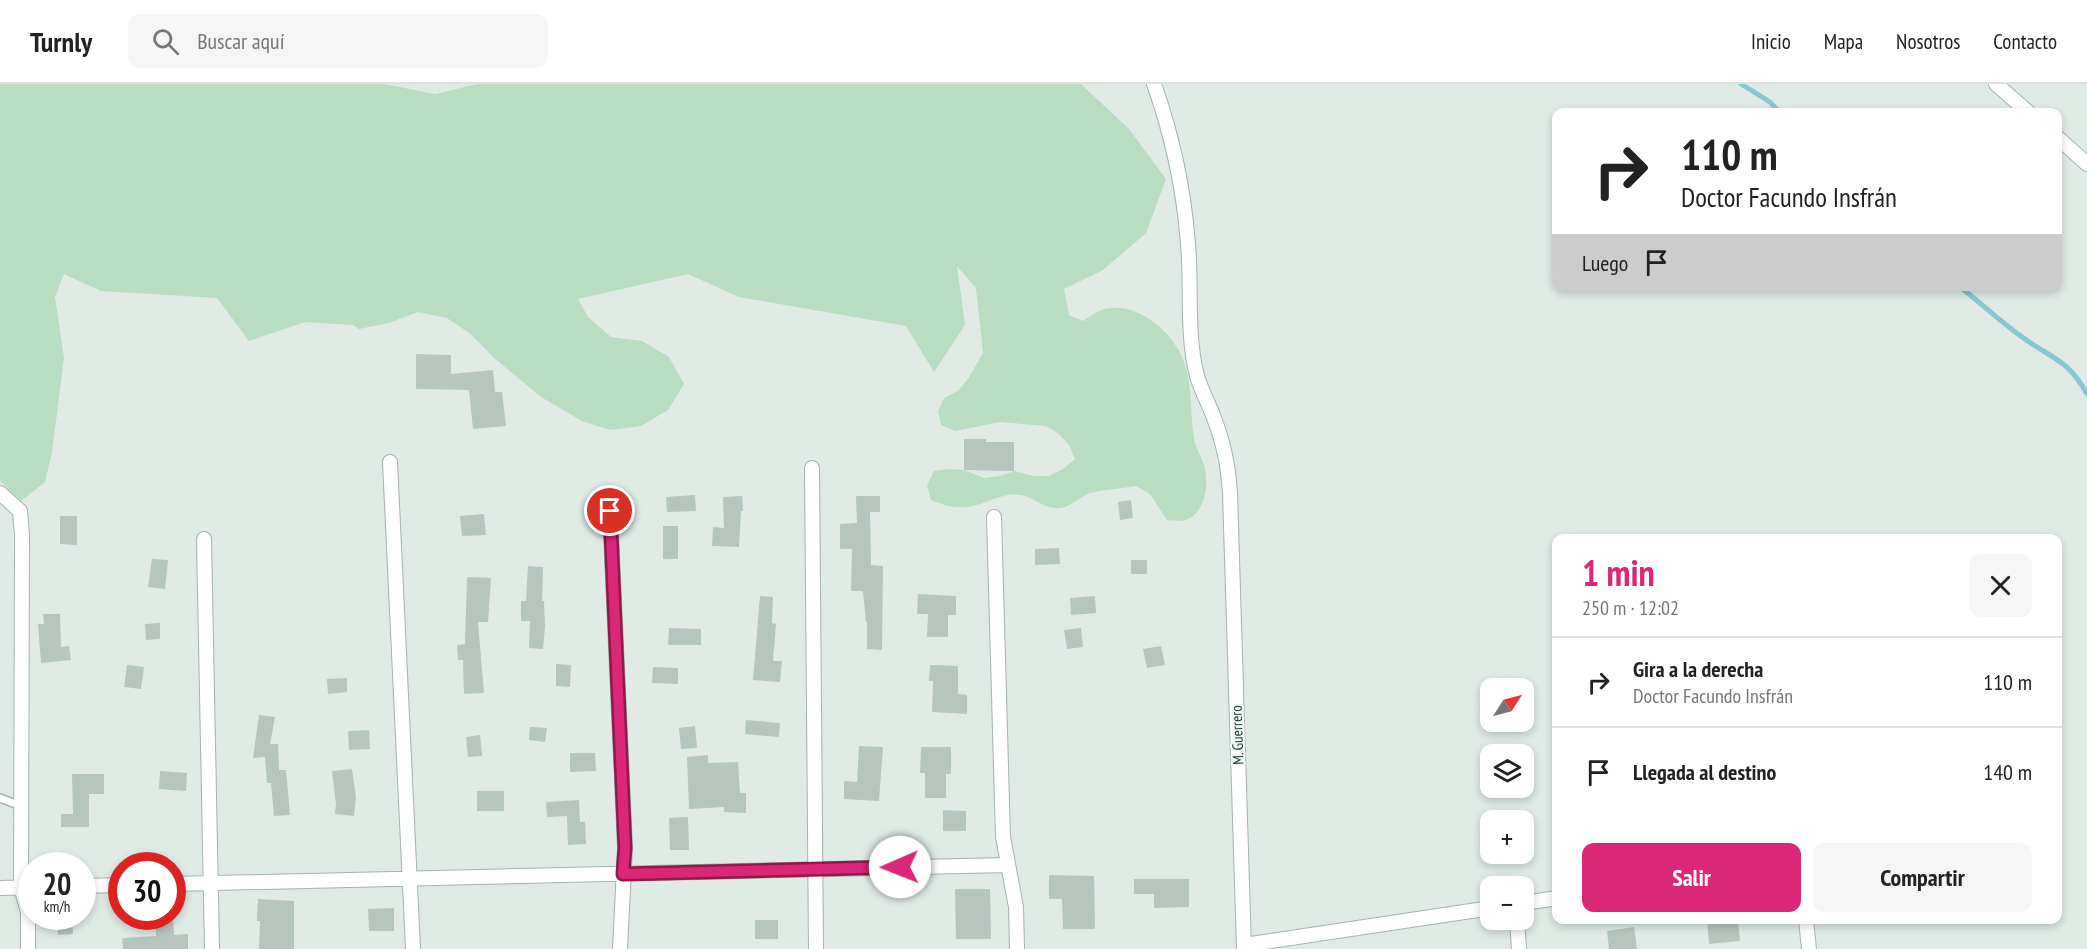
<!DOCTYPE html>
<html lang="es">
<meta charset="utf-8">
<style>
body{margin:0;font-family:"PT Sans Narrow",sans-serif;background:#f6f6f6;color:#222;height:100vh;display:flex;flex-direction:column;font-size:22px;white-space:nowrap}
*{box-sizing:border-box;margin:0}
p{font-size:20px;color:#767676}
.icon{flex:none;width:33px;height:33px;fill:none;stroke:currentColor;stroke-width:2;stroke-linecap:round;stroke-linejoin:round}
.map{position:relative;flex:1;overflow:hidden}
.panel{position:absolute;left:1552px;top:450px;width:510px;height:390px;display:flex;flex-direction:column;background:#fff;border-radius:12px;box-shadow:0 3px 9px #0003}
.panel>*{flex:none}
.hud{position:absolute;left:1552px;top:24px;width:510px;height:183px;border-radius:12px;box-shadow:0 3px 9px #0003;background:#fff;color:#222;overflow:hidden}
.needle{width:39px;rotate:54deg}
.controls{position:absolute;left:1480px;top:594px;display:grid;gap:12px}
.controls a{display:grid;place-items:center;width:54px;height:54px;border-radius:12px;background:#fff;box-shadow:0 3px 9px #0003;font-size:30px}
.speed{position:absolute;left:18px;top:768px;display:flex;gap:12px;font-size:30px;font-weight:700;text-align:center}
.speed>*{display:grid;place-content:center;width:78px;height:78px;border-radius:50%;background:#fff;box-shadow:0 3px 9px #0003;line-height:1}
.speed small{font-size:15px;font-weight:400}
.speed .limit{border:9px solid #d22;background:#fff;color:#111}
.pin{position:absolute;display:grid;place-items:center;width:51px;height:51px;color:#fff;margin:-26px;border:3px solid #fff;border-radius:50%;box-shadow:0 2px 6px #0007}
.me{position:absolute;width:66px;margin:-33px;rotate:269deg;stroke-linejoin:round;filter:drop-shadow(0 0 4px #0008)}
.turn{display:flex;align-items:center;gap:21px;height:126px;padding:0 30px;font-size:27px}
.turn .icon{width:78px;height:78px;stroke-width:2.5}
.turn b{display:block;font-size:42px;line-height:51px}
.then{display:flex;align-items:center;height:57px;padding:0 30px;background:#0003;gap:12px;font-size:22px}
.round{display:grid;place-items:center;flex:none;width:63px;height:63px;border-radius:12px;background:#f6f6f6}
.headline{display:flex;align-items:center;justify-content:space-between;height:102px;padding:0 30px}
h1{font-size:36px;font-weight:700;line-height:45px;color:#db2777}
.primary-button{display:flex;gap:12px;margin-top:auto;padding:12px 30px}
.primary-button a{flex:1;height:69px;border-radius:12px;background:#db2777;color:#fff;font-size:24px;font-weight:700;line-height:69px;text-align:center}
.primary-button a+a{background:#f6f6f6;color:#222}
ul{padding:0;list-style:none}
li{display:flex;align-items:center;gap:18px;height:90px;padding:0 30px;border-top:2px solid #e0e0e0}
li div{flex:1}
li b{display:block;font-size:22px}
li em{font-style:normal}
header{display:flex;align-items:center;gap:36px;box-sizing:border-box;height:84px;padding:0 30px;background:#fff;border-bottom:2px solid #e0e0e0}
header strong{font-size:28px}
nav{display:flex;gap:33px;margin-inline-start:auto;font-size:21px}
.search{width:420px;height:54px;background:#f6f6f6;display:flex;align-items:center;gap:15px;box-sizing:border-box;padding:0 21px;border-radius:12px;color:#767676;font-size:22px}
.map>svg:first-child{display:block}
</style>
<header>
<strong>Turnly</strong>
<div class="search"><svg class="icon" aria-label="search" viewBox="0 0 24 24"><circle cx="10" cy="10" r="6"/><path d="M15 15l6 6"/></svg>Buscar aquí</div>
<nav><a>Inicio</a><a>Mapa</a><a>Nosotros</a><a>Contacto</a></nav>
</header>
<div class="map">
<svg width="2087" height="865" viewBox="0 0 2087 865">
<rect width="100%" height="100%" fill="#e0ebe6"/>
<!-- green -->
<path fill="#b8ddc1" d="M 0,0 L 384,0 L 435,10 L 478,0 L 1081,0 L 1129,45 L 1166,95 L 1146,149 L 1103,186 L 1064,205 L 1069,231 L 1083,237 C 1092,231 1100,225 1111,224 C 1142,221 1174,250 1184,278 C 1193,302 1190,330 1194,355 C 1196,365 1203,375 1205,385 C 1209,403 1204,434 1181,437 C 1177,437 1172,436 1167,436 L 1150,410 L 1136,402 C 1121,405 1104,405 1090,409 C 1080,413 1071,422 1061,424 C 1045,426 1036,414 1021,411 C 1005,408 991,417 976,421 C 960,426 946,422 931,416 L 927,401 L 934,387 L 949,385 L 964,386 L 984,394 L 1000,392 L 1014,387 L 1034,392 L 1049,392 L 1063,385 L 1075,375 L 1069,361 L 1059,350 L 1046,342 L 1000,338 L 955,347 L 941,341 L 938,327 L 944,314 L 958,307 L 968,295 L 983,269 L 976,204 L 957,182 L 965,241 L 934,288 L 906,242 L 739,213 L 688,190 L 578,215 L 588,233 L 611,253 L 642,257 L 669,273 L 684,300 L 668,326 L 641,342 L 610,346 L 582,337 L 541,313 L 494,274 L 472,251 L 447,234 L 418,228 L 389,239 L 359,245 L 353,241 L 305,238 L 249,257 L 217,214 L 101,207 L 64,190 L 55,213 L 64,274 L 52,368 L 45,398 L 21,417 L 0,397 Z"/>
<g fill="none" stroke-linecap="round" stroke-linejoin="round">
<!-- stream -->
<path stroke="#86c7d2" stroke-width="5" d="M 1741,0 L 1770,18 L 1779,28
M 1962,202 L 1964,206 C 1984,222 2002,239 2022,253 C 2052,275 2068,275 2087,310"/>
</g>
<!-- building -->
<path fill="#b5c6bf" d="M 416,270 L 451,271 L 451,290 L 493,286 L 495,308 L 502,308 L 506,342 L 473,345 L 469,306 L 416,305 Z
M 964,355 L 986,355 L 986,358 L 1014,358 L 1014,387 L 964,386 Z
M 695,411 L 696,427 L 667,428 L 666,413 Z
M 742,412 L 743,427 L 741,427 L 739,463 L 712,462 L 713,443 L 724,444 L 723,413 Z
M 856,412 L 880,412 L 880,428 L 870,428 L 871,481 L 883,482 L 882,566 L 867,565 L 867,538 L 866,538 L 863,507 L 851,507 L 852,465 L 840,465 L 840,440 L 857,439 Z
M 1131,416 L 1133,434 L 1120,436 L 1118,418 Z
M 484,430 L 486,451 L 462,452 L 460,432 Z
M 60,432 L 77,432 L 77,461 L 60,460 Z
M 663,442 L 678,442 L 678,475 L 663,475 Z
M 1059,464 L 1060,480 L 1035,481 L 1035,465 Z
M 152,475 L 168,476 L 165,505 L 148,503 Z
M 1131,476 L 1147,476 L 1147,490 L 1131,490 Z
M 528,482 L 543,483 L 542,517 L 544,517 L 545,542 L 543,565 L 529,564 L 530,537 L 521,537 L 521,517 L 526,517 Z
M 467,493 L 491,494 L 488,538 L 478,538 L 484,609 L 464,610 L 463,576 L 458,576 L 457,561 L 465,560 Z
M 918,510 L 956,512 L 956,531 L 948,531 L 948,553 L 927,553 L 928,530 L 917,530 Z
M 760,512 L 773,513 L 772,539 L 776,540 L 773,577 L 782,577 L 780,598 L 753,596 Z
M 1095,512 L 1096,529 L 1071,531 L 1070,514 Z
M 43,530 L 60,530 L 61,563 L 69,562 L 71,576 L 41,579 L 38,540 L 44,540 Z
M 160,539 L 160,555 L 146,556 L 145,540 Z
M 669,544 L 701,545 L 701,561 L 668,561 Z
M 1081,544 L 1083,563 L 1067,565 L 1064,546 Z
M 1161,562 L 1165,581 L 1147,584 L 1143,565 Z
M 556,580 L 571,581 L 570,603 L 556,602 Z
M 127,581 L 144,583 L 141,605 L 124,603 Z
M 930,581 L 958,582 L 958,610 L 967,611 L 967,630 L 932,628 L 933,597 L 929,597 Z
M 653,583 L 678,584 L 678,600 L 652,599 Z
M 347,594 L 347,608 L 328,610 L 327,595 Z
M 259,631 L 275,633 L 270,660 L 278,660 L 279,686 L 286,686 L 290,731 L 274,732 L 271,699 L 267,699 L 265,673 L 253,674 Z
M 746,636 L 780,639 L 779,653 L 745,650 Z
M 695,642 L 697,664 L 681,665 L 679,644 Z
M 530,643 L 547,644 L 545,658 L 529,656 Z
M 369,646 L 370,665 L 349,666 L 348,647 Z
M 480,651 L 482,672 L 468,673 L 466,653 Z
M 859,662 L 883,663 L 879,717 L 844,715 L 844,697 L 857,698 Z
M 921,663 L 951,663 L 951,690 L 946,690 L 946,714 L 925,714 L 925,689 L 920,689 Z
M 570,669 L 595,669 L 596,687 L 570,688 Z
M 708,671 L 708,679 L 738,678 L 740,709 L 746,709 L 746,729 L 724,728 L 724,723 L 689,725 L 687,673 Z
M 352,685 L 356,714 L 354,732 L 335,730 L 336,720 L 332,687 Z
M 160,687 L 187,689 L 186,707 L 159,705 Z
M 72,690 L 104,690 L 104,710 L 89,710 L 89,743 L 61,743 L 61,730 L 73,730 Z
M 477,707 L 504,707 L 504,727 L 477,727 Z
M 579,716 L 580,738 L 585,738 L 586,760 L 568,761 L 567,732 L 547,733 L 546,718 Z
M 943,726 L 966,727 L 966,747 L 943,747 Z
M 688,733 L 689,766 L 670,766 L 669,734 Z
M 1049,791 L 1094,792 L 1095,845 L 1063,845 L 1062,815 L 1049,815 Z
M 1134,795 L 1189,795 L 1189,823 L 1154,824 L 1154,810 L 1134,810 Z
M 955,805 L 990,805 L 991,855 L 956,855 Z
M 258,815 L 294,817 L 294,865 L 259,865 L 260,837 L 257,837 Z
M 394,824 L 394,847 L 369,847 L 368,825 Z
M 57,832 L 72,832 L 73,850 L 58,851 Z
M 155,832 L 173,832 L 174,851 L 188,850 L 188,865 L 123,865 L 122,854 L 156,852 Z
M 755,836 L 778,836 L 778,855 L 755,855 Z
M 1707,836 L 1738,836 L 1740,857 L 1709,860 Z
M 1634,843 L 1637,865 L 1609,865 L 1607,847 Z"/>
<g fill="none" stroke-linecap="round" stroke-linejoin="round">
<!-- service casing -->
<g stroke="#a3b3ad" stroke-width="10">
<path id="service" d="M 0,714 L 21,722"/>
</g>
<!-- minor casing -->
<g stroke="#a3b3ad" stroke-width="16">
<path id="minor" d="M 1154,0 C 1172,51 1184,106 1188,160 C 1192,203 1186,249 1197,292 C 1201,306 1209,320 1214,334 C 1224,360 1228,381 1230,409 L 1244,865
M 1996,0 L 2028,28
M 2058,54 L 2087,80
M 390,378 L 413,865
M 812,384 L 816,865
M 0,409 L 20,427 L 22,451 L 21,803 L 28,828 L 28,865
M 610,427 L 625,764 L 620,865
M 994,433 L 1003,753 L 1016,823 L 1017,865
M 204,455 L 212,865
M 172,800 L 1008,781
M 82,802 L 122,801
M 0,804 L 32,803
M 1524,819 L 1557,814
M 1517,836 L 1519,865
M 1806,836 L 1809,865
M 1244,861 L 1491,824"/>
</g>
<!-- service -->
<use href="#service" stroke="#fff" stroke-width="7"/>
<!-- minor -->
<use href="#minor" stroke="#fff" stroke-width="14"/>
</g>
<g fill="none" stroke-linecap="round" stroke-linejoin="round">
<!-- route casing -->
<g stroke="#8e194d" stroke-width="15">
<path id="route" d="M 610,427 L 625,764 L 623,790 L 900,783"/>
</g>
<!-- route -->
<use href="#route" stroke="#db2777" stroke-width="10"/>
</g>
<g text-anchor="middle" dominant-baseline="central" stroke-width="4.5" stroke-linejoin="round" paint-order="stroke">
<!-- street labels -->
<g font-size="15" fill="#203c34" stroke="#f0f8f4">
<text transform="translate(1237 651) rotate(-92)">M. Guerrero</text>
</g>
</g>
</svg>
<div class="controls">
<a><svg class="needle" viewBox="-14 -14 28 28"><path d="M0-13l5 13h-10z" fill="#e53935"/><path d="M0 13l5-13h-10z" fill="#767676"/></svg></a>
<a><svg class="icon" aria-label="layers" viewBox="0 0 24 24"><path d="M12 4l9 5-9 5-9-5zM3 14l9 5 9-5"/></svg></a>
<a>+</a>
<a>−</a>
</div>
<div class="speed"><div>20<small>km/h</small></div><div class="limit">30</div></div>
<div class="pin" style="left:610px;top:427px;background:#d93025"><svg class="icon" aria-label="arrive" viewBox="0 0 24 24"><path d="M6 21V4h12l-3 4 3 4H6"/></svg></div>
<svg class="me" style="left:900px;top:783px" viewBox="-20 -20 40 40"><circle r="19" fill="#fff"/><path d="M0-13L10 11 0 6-10 11z" fill="#db2777"/></svg>
<div class="hud">
<div class="turn"><svg class="icon" aria-label="right" viewBox="0 0 24 24"><path d="M7 20v-9h11M14 6l5 5-5 5"/></svg><div><b>110 m</b>Doctor Facundo Insfrán</div></div>
<div class="then">Luego<svg class="icon" aria-label="arrive" viewBox="0 0 24 24"><path d="M6 21V4h12l-3 4 3 4H6"/></svg></div>
</div>
<section class="panel">
<div class="headline"><div><h1>1 min</h1><p>250 m · 12:02</p></div><a class="round"><svg class="icon" aria-label="close" viewBox="0 0 24 24"><path d="M6 6l12 12M18 6L6 18"/></svg></a></div>
<ul>
<li><svg class="icon" aria-label="right" viewBox="0 0 24 24"><path d="M7 20v-9h11M14 6l5 5-5 5"/></svg><div><b>Gira a la derecha</b><p>Doctor Facundo Insfrán</p></div><em>110 m</em></li>
<li><svg class="icon" aria-label="arrive" viewBox="0 0 24 24"><path d="M6 21V4h12l-3 4 3 4H6"/></svg><div><b>Llegada al destino</b></div><em>140 m</em></li>
</ul>
<div class="primary-button"><a>Salir</a><a>Compartir</a></div>
</section>
</div>
